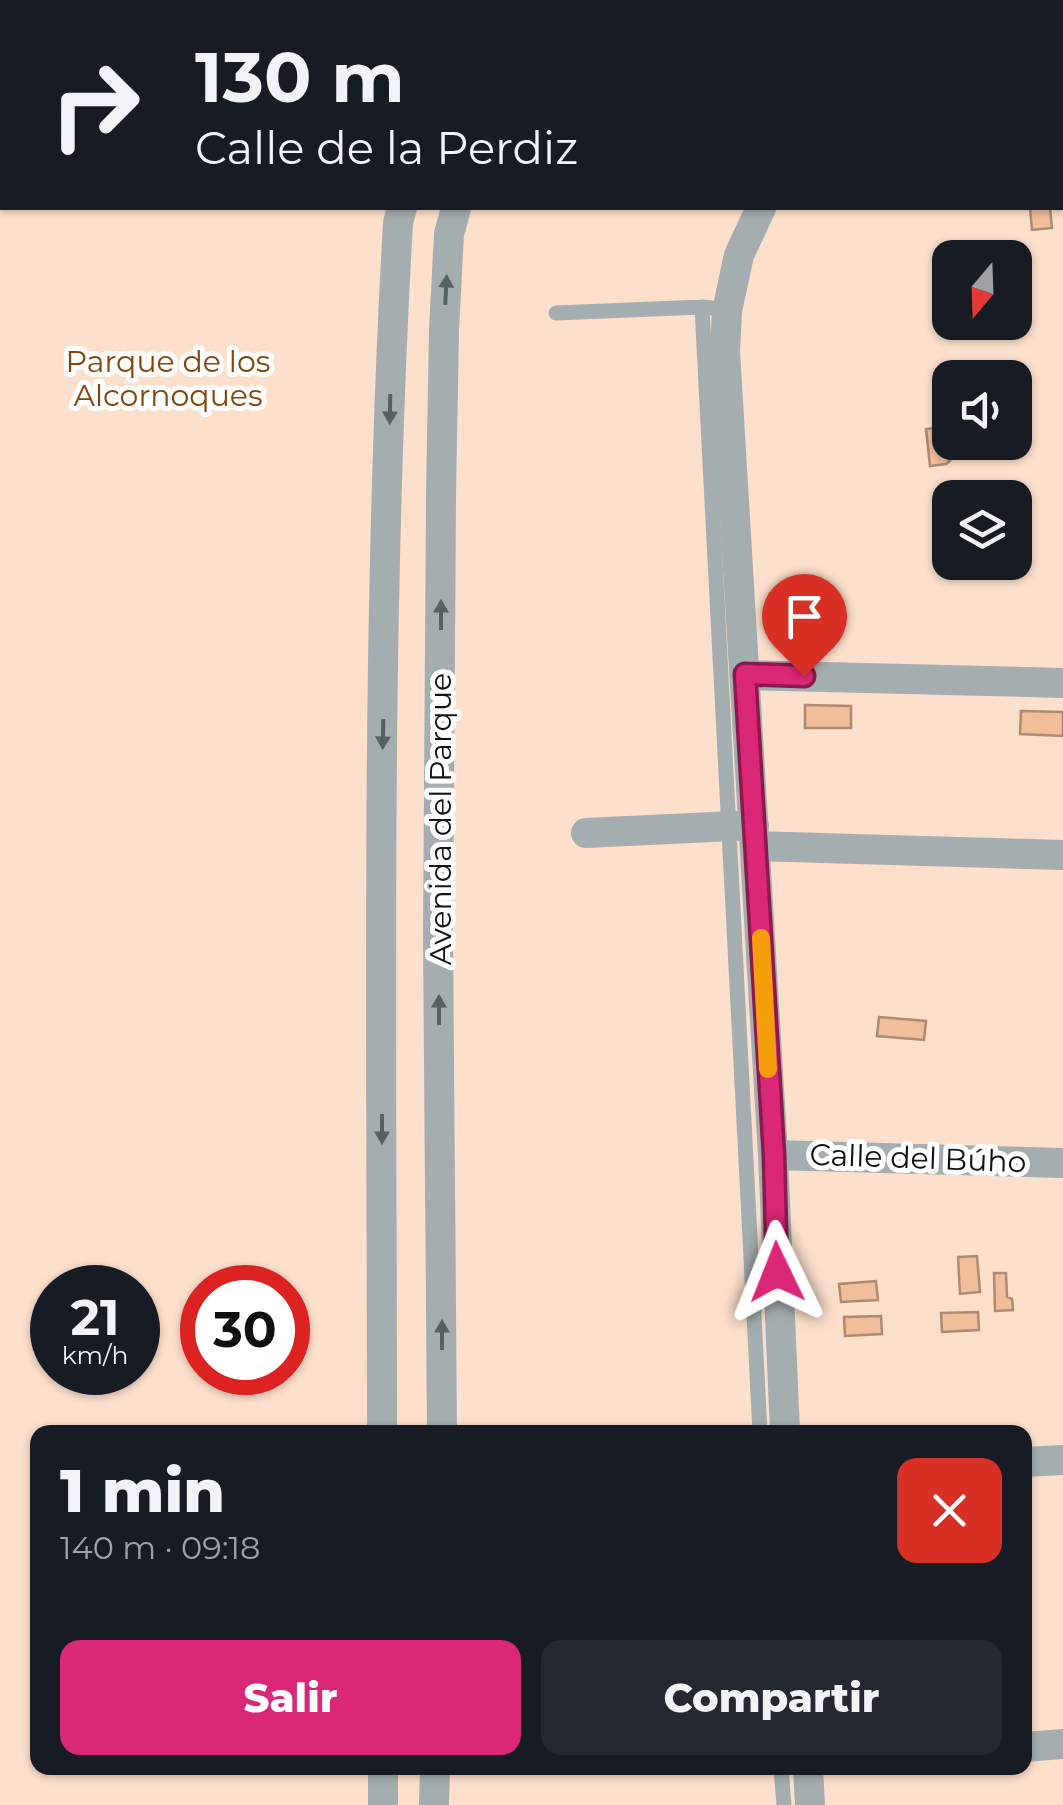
<!DOCTYPE html>
<html lang="es">
<meta charset="utf-8">
<style>
body{margin:0;font-family:Montserrat,sans-serif;background:#242831;color:#f1f3f6;height:100vh;display:flex;flex-direction:column;font-size:38px;white-space:nowrap}
*{box-sizing:border-box;margin:0}
p{font-size:32px;color:#9ea1a6}
.icon{flex:none;width:55px;height:55px;fill:none;stroke:currentColor;stroke-width:2;stroke-linecap:round;stroke-linejoin:round}
.map{position:relative;flex:1;overflow:hidden}
.side{position:absolute;left:30px;top:1425px;width:1002px;height:350px;display:flex;flex-direction:column;background:#171b24;border-radius:20px;box-shadow:0 2px 8px #0004}
.side>*{flex:none}
.banner{position:absolute;left:0px;top:0px;width:1065px;height:210px;box-shadow:0 2px 8px #0004;background:#171b24;color:#f1f3f6;overflow:hidden}
.needle{width:65px;rotate:199deg}
.controls{position:absolute;left:932px;top:240px;display:grid;gap:20px}
.controls a{display:grid;place-items:center;width:100px;height:100px;border-radius:20px;background:#171b24;box-shadow:0 2px 8px #0004;font-size:50px}
.speed{position:absolute;left:30px;top:1265px;display:flex;gap:20px;font-size:50px;font-weight:700;text-align:center}
.speed>*{display:grid;place-content:center;width:130px;height:130px;border-radius:50%;background:#171b24;box-shadow:0 2px 8px #0004;line-height:1}
.speed small{font-size:25px;font-weight:400}
.speed .limit{border:15px solid #d22;background:#fff;color:#111}
.pin{position:absolute;display:grid;place-items:center;width:85px;height:85px;color:#fff;margin:-102px -42px;border-radius:50% 50% 50% 0;rotate:-45deg;box-shadow:0 0 10px #0007}
.pin .icon{rotate:45deg}
.me{position:absolute;width:110px;margin:-55px;rotate:358deg;stroke-linejoin:round;filter:drop-shadow(0 0 8px #0008)}
.turn{display:flex;align-items:center;gap:35px;height:210px;padding:0 30px;font-size:45px}
.turn .icon{width:130px;height:130px;stroke-width:2.5}
.turn b{display:block;font-size:70px;line-height:85px}
.round{display:grid;place-items:center;flex:none;width:105px;height:105px;border-radius:20px;background:#242831}
.overview{display:flex;align-items:center;justify-content:space-between;height:170px;padding:0 30px}
h1{font-size:60px;font-weight:800;line-height:75px}
.primary-button{display:flex;gap:20px;margin-top:auto;padding:20px 30px}
.primary-button a{flex:1;height:115px;border-radius:20px;background:#db2777;color:#fff;font-size:40px;font-weight:800;line-height:115px;text-align:center}
.primary-button a+a{background:#242831;color:#f1f3f6}
.map>svg:first-child{display:block}
</style>
<div class="map">
<svg width="1063" height="1805" viewBox="0 0 1063 1805">
<rect width="100%" height="100%" fill="#f4fdfe"/>
<!-- green -->
<path fill="#fde0cc" fill-rule="evenodd" d="M 0,0 L 1063,0 L 1063,1805 L 0,1805 ZM 2,2 L 1062,2 L 1062,208 L 2,208 ZM 950,258 L 1015,258 L 1015,322 L 950,322 ZM 950,378 L 1015,378 L 1015,442 L 950,442 ZM 950,498 L 1015,498 L 1015,562 L 950,562 ZM 52,1288 L 138,1288 L 138,1372 L 52,1372 ZM 202,1288 L 288,1288 L 288,1372 L 202,1372 ZM 38,1432 L 1025,1432 L 1025,1768 L 38,1768 Z"/>
<!-- water -->
<path fill="#f2be9a" stroke="#ad8b72" stroke-width="2.5" d="M 1030,208 L 1050,208 L 1052,228 L 1032,230 Z
M 943,427 L 945,455 L 950,461 L 946,464 L 930,466 L 926,429 Z
M 805,705 L 851,706 L 851,728 L 805,728 Z
M 1021,711 L 1063,712 L 1063,736 L 1020,734 Z
M 879,1017 L 926,1021 L 924,1040 L 877,1036 Z
M 977,1256 L 980,1292 L 960,1294 L 958,1257 Z
M 994,1273 L 1006,1273 L 1007,1297 L 1012,1299 L 1013,1310 L 995,1311 Z
M 876,1281 L 878,1300 L 841,1302 L 839,1284 Z
M 978,1312 L 979,1330 L 942,1332 L 941,1313 Z
M 881,1316 L 882,1334 L 845,1336 L 844,1317 Z"/>
<g fill="none" stroke-linecap="round" stroke-linejoin="round">
<!-- service -->
<path stroke="#a4adaf" stroke-width="15" d="M 84,2 L 90,0
M 0,42 L 2,41
M 702,307 L 760,1432
M 556,313 L 702,307 L 712,308
M 781,1768 L 784,1805"/>
<!-- minor -->
<path stroke="#a4adaf" stroke-width="30" d="M 1062,127 L 1063,128
M 761,208 L 739,255 L 727,311 L 725,351 L 773,1155 L 785,1432
M 745,675 L 1063,683
M 586,833 L 754,825
M 755,846 L 1063,855
M 773,1155 L 1063,1163
M 1025,1462 L 1063,1460
M 1025,1747 L 1063,1744
M 808,1768 L 810,1805"/>
<!-- tertiary -->
<path stroke="#a4adaf" stroke-width="30" d="M 497,2 L 499,0
M 563,2 L 565,0
M 382,1432 C 382,1030 375,625 398,223 L 402,208
M 442,1432 L 438,937 L 441,496 L 444,330 L 449,234 L 456,208
M 383,1768 L 383,1805
M 434,1805 L 435,1768"/>
</g>
<!-- one-way arrows -->
<defs><path id="oneway-solid" d="M-6-.8H1V-3.2L6.5 0L1 3.2V.8H-6Z" transform="scale(2.5)"/></defs>
<g fill="#586062">
<use href="#oneway-solid" transform="translate(446 290) rotate(-87)"/>
<use href="#oneway-solid" transform="translate(390 409) rotate(91)"/>
<use href="#oneway-solid" transform="translate(441 615) rotate(-90)"/>
<use href="#oneway-solid" transform="translate(383 734) rotate(91)"/>
<use href="#oneway-solid" transform="translate(439 1010) rotate(-90)"/>
<use href="#oneway-solid" transform="translate(382 1129) rotate(90)"/>
<use href="#oneway-solid" transform="translate(442 1335) rotate(-90)"/>
</g>
<g fill="none" stroke-linecap="round" stroke-linejoin="round">
<!-- route casing -->
<g stroke="#8e194d" stroke-width="25">
<path id="route" d="M 777,1272 L 774,1155 L 745,674 L 804,676"/>
</g>
<!-- route -->
<use href="#route" stroke="#db2777" stroke-width="18"/>
<!-- slow -->
<path stroke="#f59e0b" stroke-width="18" d="M 761,938 L 768,1069"/>
</g>
<g text-anchor="middle" dominant-baseline="central" stroke-width="10" stroke-linejoin="round" paint-order="stroke">
<!-- park labels -->
<g font-size="30" fill="#84450d" stroke="#fff">
<text x="168" y="361">Parque de los<tspan x="168" dy="34">Alcornoques</tspan></text>
</g>
<!-- street labels -->
<g font-size="30" fill="#0c1415" stroke="#fff">
<text transform="translate(440 819) rotate(-90)">Avenida del Parque</text>
<text transform="translate(918 1158) rotate(2)">Calle del Búho</text>
</g>
</g>
</svg>
<div class="controls">
<a><svg class="needle" viewBox="-14 -14 28 28"><path d="M0-13l5 13h-10z" fill="#e53935"/><path d="M0 13l5-13h-10z" fill="#9ea1a6"/></svg></a>
<a><svg class="icon" aria-label="sound" viewBox="0 0 24 24"><path d="M4 9h4l5-4v14l-5-4H4zM17 9q2 3 0 6"/></svg></a>
<a><svg class="icon" aria-label="layers" viewBox="0 0 24 24"><path d="M12 4l9 5-9 5-9-5zM3 14l9 5 9-5"/></svg></a>
</div>
<div class="speed"><div>21<small>km/h</small></div><div class="limit">30</div></div>
<div class="pin" style="left:804px;top:676px;background:#d93025"><svg class="icon" aria-label="arrive" viewBox="0 0 24 24"><path d="M6 21V4h12l-3 4 3 4H6"/></svg></div>
<svg class="me" style="left:777px;top:1272px" viewBox="-20 -20 40 40"><path d="M0-17L14 15 0 8-14 15z" fill="#db2777" stroke="#fff" stroke-width="4"/></svg>
<div class="banner">
<div class="turn"><svg class="icon" aria-label="right" viewBox="0 0 24 24"><path d="M7 20v-9h11M14 6l5 5-5 5"/></svg><div><b>130 m</b>Calle de la Perdiz</div></div>
</div>
<section class="side">
<div class="overview"><div><h1>1 min</h1><p>140 m · 09:18</p></div><a class="round" style="background:#d93025;color:#fff"><svg class="icon" aria-label="close" viewBox="0 0 24 24"><path d="M6 6l12 12M18 6L6 18"/></svg></a></div>
<div class="primary-button"><a>Salir</a><a>Compartir</a></div>
</section>
</div>
